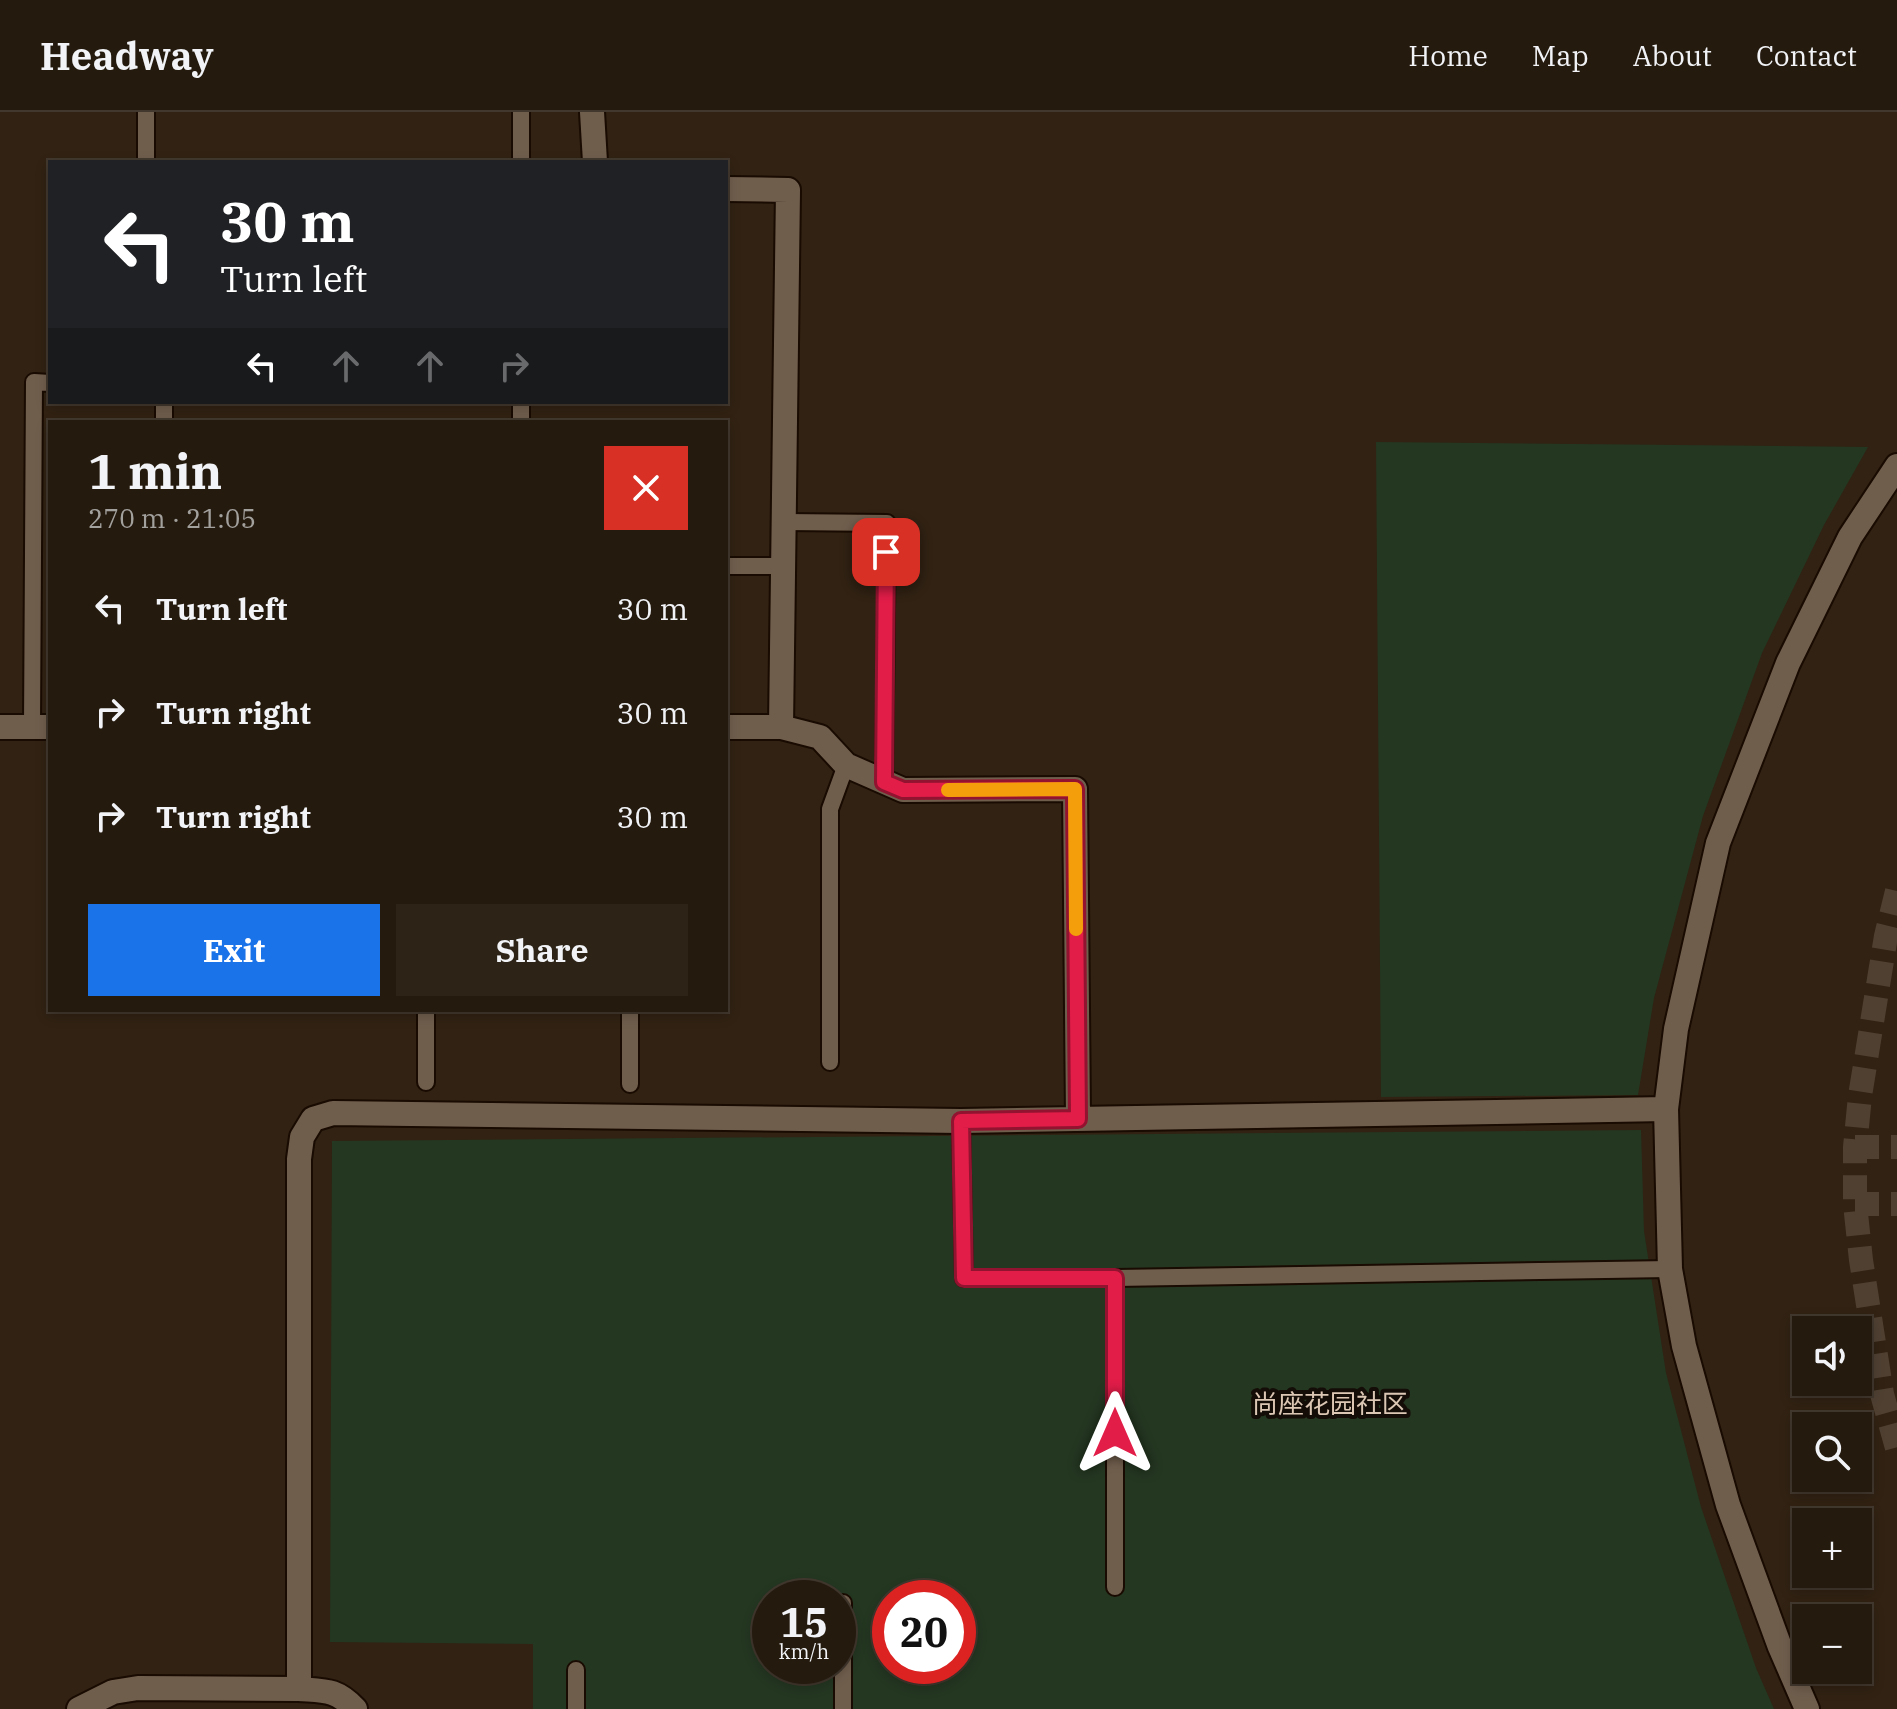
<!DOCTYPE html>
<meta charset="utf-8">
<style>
body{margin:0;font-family:"IBM Plex Serif","Noto Sans SC",serif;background:#2d2317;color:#f1f3f6;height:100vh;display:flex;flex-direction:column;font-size:30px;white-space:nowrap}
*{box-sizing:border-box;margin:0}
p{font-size:26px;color:#a3a19e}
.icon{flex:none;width:44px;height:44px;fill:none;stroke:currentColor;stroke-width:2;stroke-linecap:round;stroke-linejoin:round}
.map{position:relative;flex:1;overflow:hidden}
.details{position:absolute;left:48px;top:308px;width:680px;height:592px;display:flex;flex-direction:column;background:#251a0e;border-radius:0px;box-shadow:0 4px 12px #0003,0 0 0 2px #42382e}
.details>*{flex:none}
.top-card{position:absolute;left:48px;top:48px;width:680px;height:244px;border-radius:0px;box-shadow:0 4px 12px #0003,0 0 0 2px #42382e;background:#202124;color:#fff;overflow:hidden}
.tools{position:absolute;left:1792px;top:1204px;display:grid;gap:16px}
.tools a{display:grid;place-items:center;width:80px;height:80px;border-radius:0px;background:#251a0e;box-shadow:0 4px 12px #0003,0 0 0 2px #42382e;font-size:40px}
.speed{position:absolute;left:752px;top:1468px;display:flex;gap:16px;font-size:40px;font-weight:700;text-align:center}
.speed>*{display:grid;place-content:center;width:104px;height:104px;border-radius:50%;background:#251a0e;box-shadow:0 4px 12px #0003,0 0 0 2px #42382e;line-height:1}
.speed small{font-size:20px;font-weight:400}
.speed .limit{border:12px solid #d22;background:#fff;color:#111}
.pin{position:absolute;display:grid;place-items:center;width:68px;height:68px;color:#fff;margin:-34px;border-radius:16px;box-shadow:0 4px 12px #0006}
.me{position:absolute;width:88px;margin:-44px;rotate:0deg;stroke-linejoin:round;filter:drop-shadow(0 0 6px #0008)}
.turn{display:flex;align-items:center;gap:28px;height:168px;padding:0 40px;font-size:36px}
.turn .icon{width:104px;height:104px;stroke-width:2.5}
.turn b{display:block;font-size:56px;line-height:68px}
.lanes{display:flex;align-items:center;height:76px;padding:0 40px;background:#0003;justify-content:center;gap:40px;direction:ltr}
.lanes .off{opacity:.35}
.round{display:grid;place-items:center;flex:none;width:84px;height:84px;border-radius:0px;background:#2d2317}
.summary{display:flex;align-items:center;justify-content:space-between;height:136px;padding:0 40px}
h1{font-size:48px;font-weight:800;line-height:60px}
.primary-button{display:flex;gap:16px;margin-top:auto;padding:16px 40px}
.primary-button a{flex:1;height:92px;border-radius:0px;background:#1a73e8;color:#fff;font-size:32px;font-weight:800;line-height:92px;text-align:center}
.primary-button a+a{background:#2d2317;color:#f1f3f6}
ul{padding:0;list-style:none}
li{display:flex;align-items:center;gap:24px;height:104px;padding:0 40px}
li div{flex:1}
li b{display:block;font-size:30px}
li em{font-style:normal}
header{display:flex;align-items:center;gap:48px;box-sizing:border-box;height:112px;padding:0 40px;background:#251a0e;border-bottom:2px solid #42382e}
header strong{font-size:38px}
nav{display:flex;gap:44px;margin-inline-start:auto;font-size:28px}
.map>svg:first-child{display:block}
</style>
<header>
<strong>Headway</strong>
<nav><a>Home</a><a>Map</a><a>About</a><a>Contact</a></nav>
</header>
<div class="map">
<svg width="1897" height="1597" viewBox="0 0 1897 1597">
<rect width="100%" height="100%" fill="#312213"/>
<!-- green -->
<path fill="#243721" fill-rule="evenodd" d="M 1376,330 L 1868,335 L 1824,413 L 1762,541 L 1703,704 L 1654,886 L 1638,983 L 1381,985 Z
M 1641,1018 L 1644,1119 L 1666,1261 L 1701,1395 L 1756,1556 L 1774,1597 L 533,1597 L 533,1532 L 330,1530 L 332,1029 ZM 770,1486 L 838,1486 L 838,1554 L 770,1554 ZM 890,1486 L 958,1486 L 958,1554 L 890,1554 Z"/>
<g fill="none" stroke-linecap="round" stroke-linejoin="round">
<!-- street-tunnel -->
<path stroke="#4f4032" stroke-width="24" stroke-dasharray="24 12" stroke-linecap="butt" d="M 1897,779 L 1886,824 L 1860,984 L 1855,1035 L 1855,1092 L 1861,1148 L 1882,1282 L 1897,1336
M 1855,1035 L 1897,1035
M 1855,1092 L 1897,1092"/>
<!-- lane casing -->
<g stroke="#190b01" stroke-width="20">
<path id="lane" d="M 521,0 L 521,50
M 146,50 L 146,0
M 521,290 L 521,310
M 164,310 L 164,290
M 784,410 L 887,411 L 884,670
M 726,454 L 784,454
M 32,615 L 34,270 L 50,271
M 830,950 L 830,697 L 846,653
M 426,970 L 426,898
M 630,972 L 630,898
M 961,1009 L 964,1166 L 1115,1166 L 1670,1157
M 1115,1166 L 1115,1475
M 843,1491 L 843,1597
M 576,1558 L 576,1597"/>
</g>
<!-- street casing -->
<g stroke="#190b01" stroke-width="28">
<path id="street" d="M 592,0 L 595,50
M 726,77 L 788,78 L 781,615
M 0,615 L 50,615
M 726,615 L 781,615 L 820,625 L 846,653 L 903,678 L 1075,677 L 1078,1007
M 299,1577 C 325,1579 336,1577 355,1597
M 79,1597 L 113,1580 L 138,1576 L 299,1577 L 299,1047 L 302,1025 L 313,1007 L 333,1001 L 961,1009 L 1666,997
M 1807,1597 L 1780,1535 L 1728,1393 L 1684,1234 L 1670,1157 L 1666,997 L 1676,917 L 1718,731 L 1788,551 L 1850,425 L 1897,354"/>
</g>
<!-- lane -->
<use href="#lane" stroke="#705e4d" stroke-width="16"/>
<!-- street -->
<use href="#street" stroke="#705e4d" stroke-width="24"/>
</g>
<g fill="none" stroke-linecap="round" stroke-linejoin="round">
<!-- route casing -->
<g stroke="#92132f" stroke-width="20">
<path id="route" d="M 886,440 L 884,670 L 903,678 L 1075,677 L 1078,1007 L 961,1009 L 964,1166 L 1115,1166 L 1115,1321"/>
</g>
<!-- route -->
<use href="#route" stroke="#e11d48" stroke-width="14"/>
<!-- slow -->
<path stroke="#f59e0b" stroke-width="14" d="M 948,678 L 1075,677 L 1076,817"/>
</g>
<g text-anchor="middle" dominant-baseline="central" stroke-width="8" stroke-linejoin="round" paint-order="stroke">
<!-- quarter labels -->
<g font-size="26" fill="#dcc7b4" stroke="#140d07">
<text x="1330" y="1291">尚座花园社区</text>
</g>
</g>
</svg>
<div class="tools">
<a><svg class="icon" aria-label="sound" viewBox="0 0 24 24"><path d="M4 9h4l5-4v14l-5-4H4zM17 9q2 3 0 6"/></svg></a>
<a><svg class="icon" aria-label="search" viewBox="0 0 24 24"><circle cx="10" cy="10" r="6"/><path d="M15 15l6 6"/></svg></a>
<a>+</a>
<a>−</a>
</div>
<div class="speed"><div>15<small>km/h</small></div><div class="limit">20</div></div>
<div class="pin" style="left:886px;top:440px;background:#d93025"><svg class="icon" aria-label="arrive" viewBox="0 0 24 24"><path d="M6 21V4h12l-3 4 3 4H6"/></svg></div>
<svg class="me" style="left:1115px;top:1321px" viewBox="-20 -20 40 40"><path d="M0-17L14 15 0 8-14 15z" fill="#e11d48" stroke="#fff" stroke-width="4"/></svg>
<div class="top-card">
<div class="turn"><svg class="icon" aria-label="left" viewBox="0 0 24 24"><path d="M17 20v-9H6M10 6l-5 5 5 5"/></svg><div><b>30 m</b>Turn left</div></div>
<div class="lanes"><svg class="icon" aria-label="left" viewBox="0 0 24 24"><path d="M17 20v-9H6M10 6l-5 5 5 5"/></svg><svg class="icon off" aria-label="ahead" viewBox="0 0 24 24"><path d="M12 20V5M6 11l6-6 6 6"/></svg><svg class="icon off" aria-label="ahead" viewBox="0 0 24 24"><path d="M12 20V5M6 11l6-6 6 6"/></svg><svg class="icon off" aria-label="right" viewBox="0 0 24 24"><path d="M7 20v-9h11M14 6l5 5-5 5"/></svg></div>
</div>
<section class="details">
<div class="summary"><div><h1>1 min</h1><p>270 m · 21:05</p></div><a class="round" style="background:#d93025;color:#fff"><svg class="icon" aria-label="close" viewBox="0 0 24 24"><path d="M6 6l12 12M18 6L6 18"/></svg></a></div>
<ul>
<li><svg class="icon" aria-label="left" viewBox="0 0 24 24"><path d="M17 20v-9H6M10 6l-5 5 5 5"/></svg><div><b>Turn left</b></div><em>30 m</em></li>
<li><svg class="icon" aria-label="right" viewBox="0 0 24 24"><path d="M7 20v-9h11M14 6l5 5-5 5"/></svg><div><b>Turn right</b></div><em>30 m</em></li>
<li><svg class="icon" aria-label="right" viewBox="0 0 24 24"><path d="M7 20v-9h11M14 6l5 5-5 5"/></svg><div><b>Turn right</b></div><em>30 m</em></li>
</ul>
<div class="primary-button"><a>Exit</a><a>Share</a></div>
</section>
</div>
